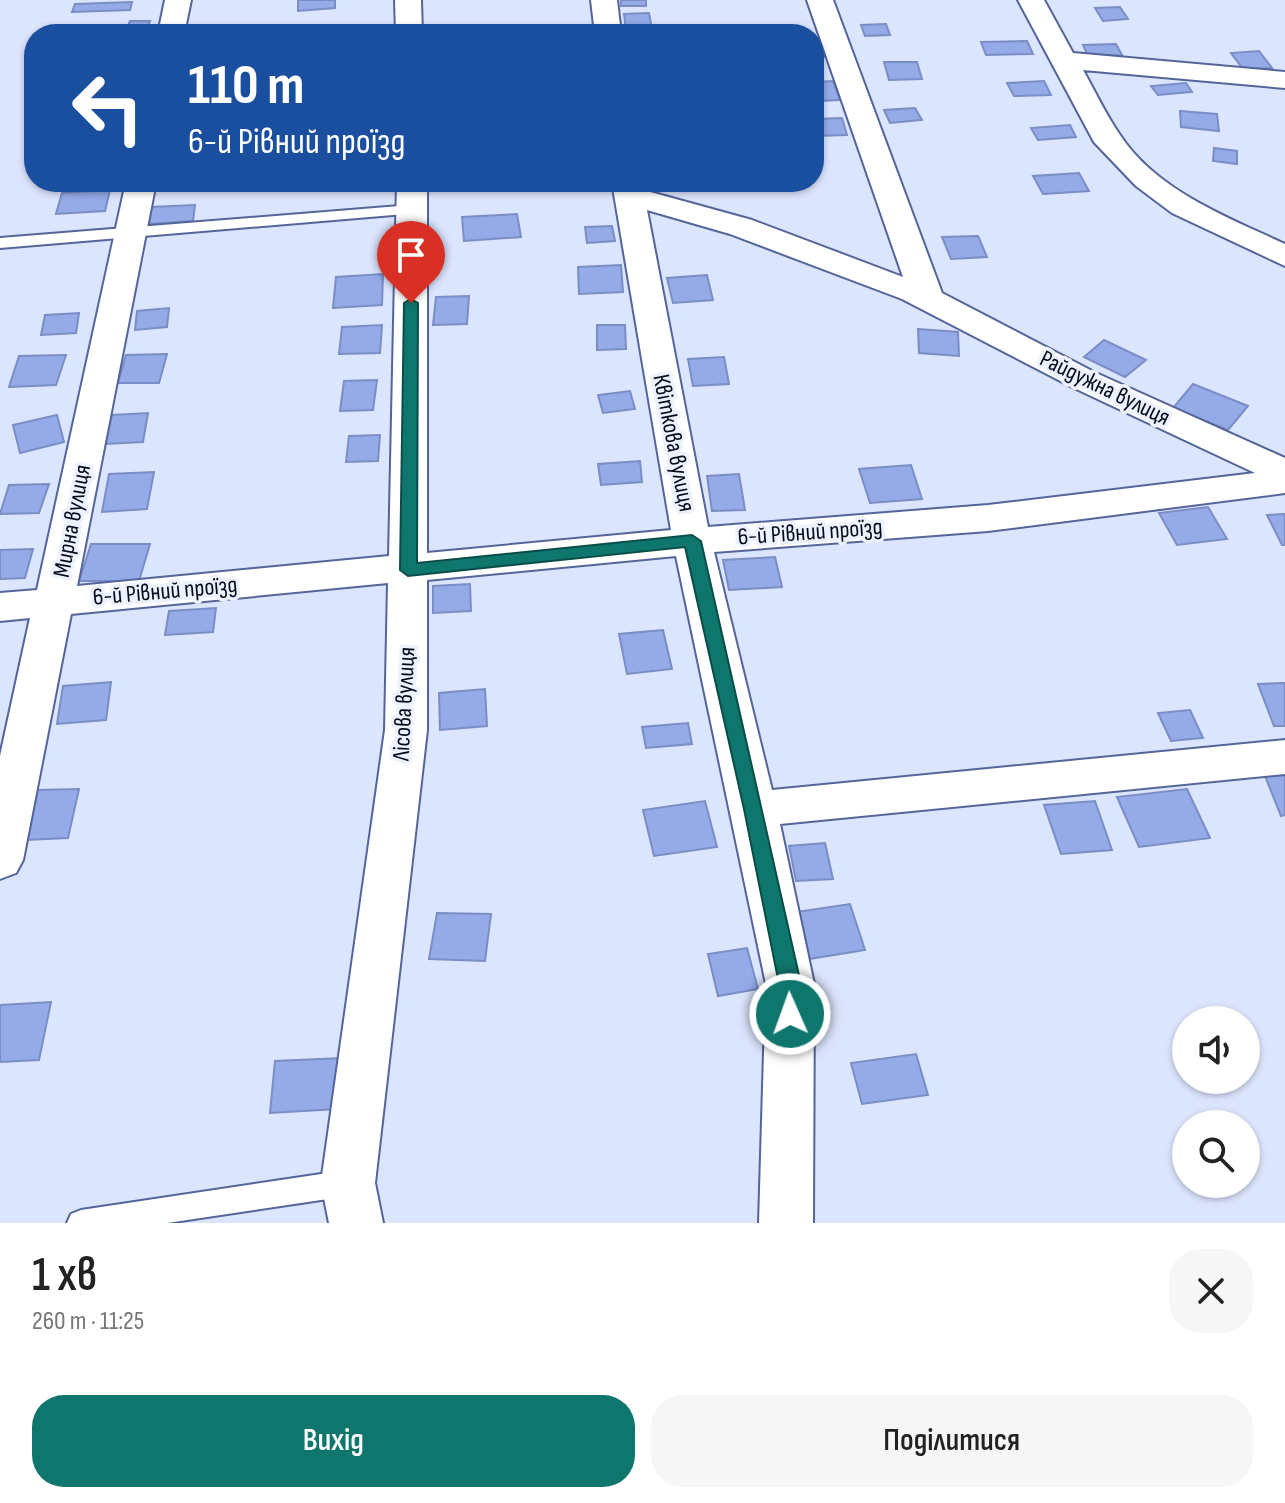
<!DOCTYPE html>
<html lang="uk">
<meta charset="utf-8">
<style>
body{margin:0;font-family:"Sofia Sans Condensed",sans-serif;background:#f6f6f6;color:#222;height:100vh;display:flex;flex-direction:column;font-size:30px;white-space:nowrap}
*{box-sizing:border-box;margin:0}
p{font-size:26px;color:#767676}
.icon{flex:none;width:44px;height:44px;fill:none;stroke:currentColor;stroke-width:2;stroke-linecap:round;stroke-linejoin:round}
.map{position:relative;height:1223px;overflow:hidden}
.drawer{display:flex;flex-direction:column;background:#fff;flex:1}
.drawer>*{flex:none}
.banner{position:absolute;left:24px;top:24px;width:800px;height:168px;border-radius:32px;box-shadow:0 2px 6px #0004;background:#1a4fa0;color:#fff;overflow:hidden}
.fabs{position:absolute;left:1172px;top:1006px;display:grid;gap:16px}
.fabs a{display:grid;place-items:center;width:88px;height:88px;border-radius:50%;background:#fff;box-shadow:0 2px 6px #0004;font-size:40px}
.pin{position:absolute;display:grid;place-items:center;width:68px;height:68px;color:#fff;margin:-82px -34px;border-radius:50% 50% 50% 0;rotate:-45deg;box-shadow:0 0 8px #0007}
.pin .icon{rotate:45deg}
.me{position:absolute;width:88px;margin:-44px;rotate:358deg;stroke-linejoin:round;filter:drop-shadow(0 0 6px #0008)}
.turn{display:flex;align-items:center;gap:28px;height:168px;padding:0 32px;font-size:36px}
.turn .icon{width:104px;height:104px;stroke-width:2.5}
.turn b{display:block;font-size:56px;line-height:68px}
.round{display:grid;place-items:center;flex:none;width:84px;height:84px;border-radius:32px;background:#f6f6f6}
.summary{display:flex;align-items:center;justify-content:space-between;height:136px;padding:0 32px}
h1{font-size:48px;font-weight:600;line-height:60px}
.primary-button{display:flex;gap:16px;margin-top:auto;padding:16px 32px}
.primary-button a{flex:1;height:92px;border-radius:32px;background:#0f766e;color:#fff;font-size:32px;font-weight:600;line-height:92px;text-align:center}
.primary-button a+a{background:#f6f6f6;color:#222}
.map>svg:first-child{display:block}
</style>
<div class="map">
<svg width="1285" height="1223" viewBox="0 0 1285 1223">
<rect width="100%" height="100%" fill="#dbe5fd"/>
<!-- building -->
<path fill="#95abe8" stroke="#7a8dc5" stroke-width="2" d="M 298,0 L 335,0 L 335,8 L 298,11 Z
M 621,0 L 646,0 L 646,6 L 621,6 Z
M 132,2 L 130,10 L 72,12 L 75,4 Z
M 1120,7 L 1128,19 L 1103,21 L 1095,8 Z
M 649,13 L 652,29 L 626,30 L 624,14 Z
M 130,21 L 150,21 L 146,30 L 126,30 Z
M 886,24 L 890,35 L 865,36 L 861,25 Z
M 814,38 L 820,38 L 827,57 L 814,57 Z
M 1027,41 L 1033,54 L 986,55 L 981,42 Z
M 1116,44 L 1122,55 L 1088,56 L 1083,45 Z
M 1259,51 L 1272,68 L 1243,69 L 1231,53 Z
M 884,62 L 917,62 L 922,79 L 889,80 Z
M 833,81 L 840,100 L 818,101 L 814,82 Z
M 1044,81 L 1051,95 L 1014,96 L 1007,83 Z
M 1186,83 L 1192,92 L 1158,95 L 1151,86 Z
M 915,108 L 922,120 L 890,123 L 884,110 Z
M 1180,111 L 1217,114 L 1219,131 L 1181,127 Z
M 842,118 L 847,135 L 817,136 L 814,119 Z
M 1070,125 L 1076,137 L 1038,140 L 1031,128 Z
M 1214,148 L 1237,151 L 1237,164 L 1213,161 Z
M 1079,173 L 1089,191 L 1043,194 L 1033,176 Z
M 324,182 L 369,182 L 369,186 L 324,188 Z
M 110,190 L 105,211 L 56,214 L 62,193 Z
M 195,205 L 193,221 L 149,224 L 151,207 Z
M 517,214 L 521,237 L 464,241 L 462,217 Z
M 612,226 L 615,241 L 587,243 L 585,227 Z
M 978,236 L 987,257 L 951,259 L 942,237 Z
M 621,265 L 623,292 L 579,294 L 578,267 Z
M 383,274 L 382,305 L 333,308 L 336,277 Z
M 707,275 L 713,300 L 673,303 L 667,278 Z
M 469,296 L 467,324 L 433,325 L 436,297 Z
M 169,308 L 167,327 L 135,330 L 137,311 Z
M 79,313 L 76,333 L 41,335 L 45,315 Z
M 382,325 L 380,353 L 339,354 L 342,327 Z
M 597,325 L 625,325 L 626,349 L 597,350 Z
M 918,329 L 958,332 L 959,356 L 919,353 Z
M 1104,340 L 1146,360 L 1125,377 L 1084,357 Z
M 167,354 L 159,383 L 118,383 L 126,355 Z
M 66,355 L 56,385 L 9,387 L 19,356 Z
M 724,357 L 729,384 L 693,386 L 688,359 Z
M 377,380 L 373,410 L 340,411 L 344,381 Z
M 1193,384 L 1248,406 L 1228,430 L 1173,408 Z
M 630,391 L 635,409 L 603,413 L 598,395 Z
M 148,413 L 143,442 L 105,444 L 112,415 Z
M 57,415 L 64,442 L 20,453 L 13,425 Z
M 380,435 L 378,461 L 346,462 L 349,436 Z
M 640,461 L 642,482 L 601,485 L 598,464 Z
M 911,465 L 922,499 L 870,503 L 859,469 Z
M 154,472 L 147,509 L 102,512 L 109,474 Z
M 739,474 L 745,510 L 712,511 L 707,476 Z
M 49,484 L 39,513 L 0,514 L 9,485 Z
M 1208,507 L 1227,539 L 1177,545 L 1159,513 Z
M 1285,514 L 1285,545 L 1282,545 L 1267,515 Z
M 91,544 L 150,544 L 139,581 L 79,581 Z
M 33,549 L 25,578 L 0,579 L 0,550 Z
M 775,557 L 782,587 L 729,590 L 723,560 Z
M 470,584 L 471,611 L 433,613 L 433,586 Z
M 216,608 L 213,632 L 165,635 L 169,611 Z
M 663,630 L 672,669 L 627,674 L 619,634 Z
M 111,682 L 106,720 L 57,724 L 63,686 Z
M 1285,683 L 1285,726 L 1274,726 L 1258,684 Z
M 485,689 L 487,726 L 440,730 L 439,693 Z
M 1190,710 L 1203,738 L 1171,741 L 1158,713 Z
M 688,723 L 692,744 L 646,748 L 642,727 Z
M 1285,775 L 1285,815 L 1281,816 L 1265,776 Z
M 79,789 L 68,838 L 26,840 L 38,790 Z
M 1187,789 L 1210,838 L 1139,847 L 1117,797 Z
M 705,801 L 717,847 L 654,856 L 643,810 Z
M 1095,801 L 1112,850 L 1061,854 L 1044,805 Z
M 825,843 L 833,879 L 796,881 L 789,846 Z
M 850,904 L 865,950 L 809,959 L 796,912 Z
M 437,913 L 491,914 L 485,961 L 429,959 Z
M 747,948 L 758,989 L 718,996 L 708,954 Z
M 51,1002 L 39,1060 L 0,1062 L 0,1005 Z
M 916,1054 L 928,1095 L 862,1104 L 851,1063 Z
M 342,1058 L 338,1109 L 270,1113 L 275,1061 Z"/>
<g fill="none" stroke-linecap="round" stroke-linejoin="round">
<!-- service casing -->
<g stroke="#54659a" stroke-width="4">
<path id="service" d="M 412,205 L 417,207 L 417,213 L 0,248 L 0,238 Z
M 348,1170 L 357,1174 L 361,1183 L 357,1192 L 348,1196 L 167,1223 L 67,1223 L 71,1214 L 81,1210 Z"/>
</g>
<!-- minor casing -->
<g stroke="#54659a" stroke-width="4">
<path id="minor" d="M 165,0 L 191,0 L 184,34 L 158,34 Z
M 395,0 L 421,0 L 422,34 L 396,34 Z
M 591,0 L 617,0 L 621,34 L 595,34 Z
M 807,0 L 833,0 L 942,293 L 1096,373 L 1285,458 L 1285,493 L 988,531 L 714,552 L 772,790 L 1285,740 L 1285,774 L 780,824 L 814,984 L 813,1223 L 759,1223 L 766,984 L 676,556 L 427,580 L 427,730 L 375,1183 L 383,1223 L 329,1223 L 321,1183 L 385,730 L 388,583 L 71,614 L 23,860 L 16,873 L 0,879 L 0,756 L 30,618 L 0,621 L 0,593 L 37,590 L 126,182 L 156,182 L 77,586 L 389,556 L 397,182 L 427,182 L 427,553 L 671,530 L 612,182 L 642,182 L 643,190 L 752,220 L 903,277 ZM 647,210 L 730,234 L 902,299 L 1072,387 L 1255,473 L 988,505 L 708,527 Z
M 1018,0 L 1044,0 L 1073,53 L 1285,72 L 1285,88 L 1083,70 C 1095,91 1106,115 1120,135 C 1157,191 1227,217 1285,244 L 1285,266 L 1172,213 L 1136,186 L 1094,142 Z"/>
</g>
<!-- service -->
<use href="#service" fill="#fff" fill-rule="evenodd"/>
<!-- minor -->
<use href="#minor" fill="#fff" fill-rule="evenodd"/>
</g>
<!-- route -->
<path fill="#0f766e" stroke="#0a4d48" stroke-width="2" d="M 411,299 L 418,303 L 417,563 L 692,535 L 701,541 L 801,984 L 798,1021 L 790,1024 L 782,1021 L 779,1014 L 779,984 L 744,809 L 685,547 L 408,576 L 400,570 L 404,303 Z"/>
<g text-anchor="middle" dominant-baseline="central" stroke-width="7" stroke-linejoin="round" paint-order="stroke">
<!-- street labels -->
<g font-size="24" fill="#050a1e" stroke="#edf2fe">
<text transform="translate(1105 388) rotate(26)">Райдужна вулиця</text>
<text transform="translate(674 443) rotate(79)">Квіткова вулиця</text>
<text transform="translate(72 521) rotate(-79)">Мирна вулиця</text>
<text transform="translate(810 532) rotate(-4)">6-й Рівний проїзд</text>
<text transform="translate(165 591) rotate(-5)">6-й Рівний проїзд</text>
<text transform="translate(404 704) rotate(-87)">Лісова вулиця</text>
</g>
</g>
</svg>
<div class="fabs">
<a><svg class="icon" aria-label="sound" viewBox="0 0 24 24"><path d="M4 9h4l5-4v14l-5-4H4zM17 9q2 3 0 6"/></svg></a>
<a><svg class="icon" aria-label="search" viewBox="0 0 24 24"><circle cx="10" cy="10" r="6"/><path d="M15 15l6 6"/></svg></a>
</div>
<div class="pin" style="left:411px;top:303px;background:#d93025"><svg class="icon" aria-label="arrive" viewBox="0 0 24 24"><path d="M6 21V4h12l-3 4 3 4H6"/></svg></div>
<svg class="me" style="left:790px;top:1014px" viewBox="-20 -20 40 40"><circle r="17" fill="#0f766e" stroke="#fff" stroke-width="3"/><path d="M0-11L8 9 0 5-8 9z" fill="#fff"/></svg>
<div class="banner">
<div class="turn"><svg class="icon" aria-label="left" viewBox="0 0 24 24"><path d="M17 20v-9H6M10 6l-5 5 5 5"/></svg><div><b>110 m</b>6-й Рівний проїзд</div></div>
</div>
</div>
<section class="drawer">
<div class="summary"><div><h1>1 хв</h1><p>260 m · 11:25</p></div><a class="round"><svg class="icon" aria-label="close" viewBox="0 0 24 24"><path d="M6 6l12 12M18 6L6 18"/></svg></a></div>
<div class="primary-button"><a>Вихід</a><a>Поділитися</a></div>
</section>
